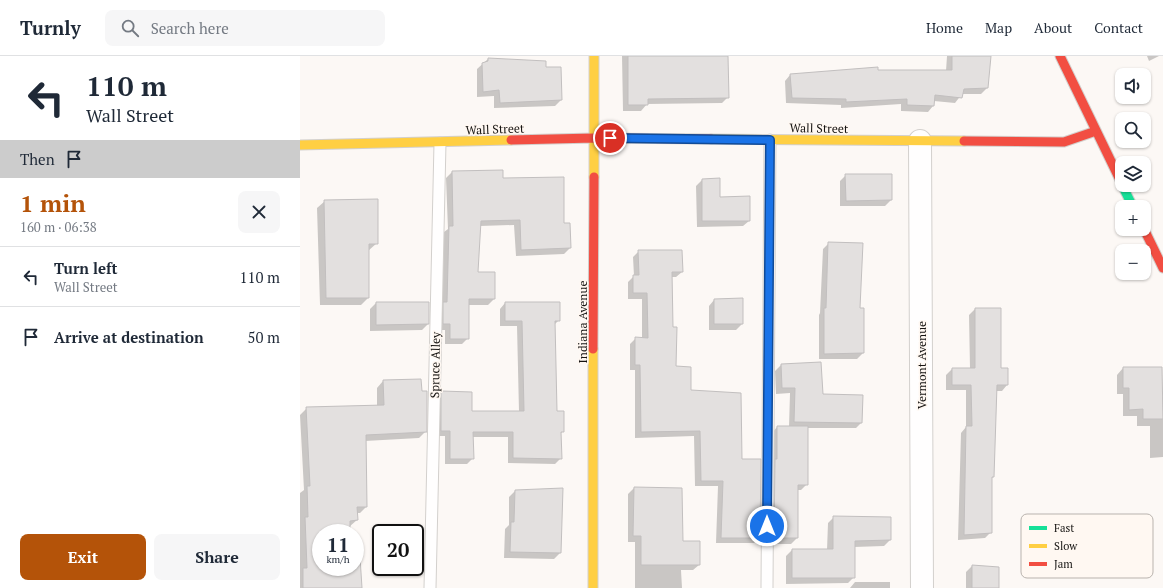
<!DOCTYPE html>
<meta charset="utf-8">
<style>
body{margin:0;font-family:"PT Serif",serif;background:#f6f6f7;color:#1f2937;height:100vh;display:flex;flex-direction:column;font-size:15px;white-space:nowrap}
*{box-sizing:border-box;margin:0}
p{font-size:13px;color:#747a83}
.icon{flex:none;width:22px;height:22px;fill:none;stroke:currentColor;stroke-width:2;stroke-linecap:round;stroke-linejoin:round}
.map{position:relative;flex:1;overflow:hidden}
.details{display:flex;flex-direction:column;background:#fff;width:300px}
.details>*{flex:none}
.guide{background:#fff;color:#1f2937;overflow:hidden}
.buttons{position:absolute;left:815px;top:12px;display:grid;gap:8px}
.buttons a{display:grid;place-items:center;width:36px;height:36px;border-radius:8px;background:#fff;box-shadow:0 1px 3px #0004;font-size:20px}
.speed{position:absolute;left:12px;top:468px;display:flex;gap:8px;font-size:20px;font-weight:700;text-align:center}
.speed>*{display:grid;place-content:center;width:52px;height:52px;border-radius:50%;background:#fff;box-shadow:0 1px 3px #0004;line-height:1}
.speed small{font-size:10px;font-weight:400}
.speed .limit{border:2px solid #111;border-radius:6px;background:#fff;color:#111}
.pin{position:absolute;display:grid;place-items:center;width:34px;height:34px;color:#fff;margin:-17px;border:2px solid #fff;border-radius:50%;box-shadow:0 1px 4px #0007}
.me{position:absolute;width:44px;margin:-22px;rotate:0deg;stroke-linejoin:round;filter:drop-shadow(0 0 3px #0008)}
.turn{display:flex;align-items:center;gap:14px;height:84px;padding:0 20px;font-size:18px}
.turn .icon{width:52px;height:52px;stroke-width:2.5}
.turn b{display:block;font-size:28px;line-height:34px}
.then{display:flex;align-items:center;height:38px;padding:0 20px;background:#0003;gap:8px;font-size:15px}
.round{display:grid;place-items:center;flex:none;width:42px;height:42px;border-radius:8px;background:#f6f6f7}
.summary{display:flex;align-items:center;justify-content:space-between;height:68px;padding:0 20px}
h1{font-size:24px;font-weight:700;line-height:30px;color:#b45309}
.primary-button{display:flex;gap:8px;margin-top:auto;padding:8px 20px}
.primary-button a{flex:1;height:46px;border-radius:8px;background:#b45309;color:#fff;font-size:16px;font-weight:700;line-height:46px;text-align:center}
.primary-button a+a{background:#f6f6f7;color:#1f2937}
ul{padding:0;list-style:none}
li{display:flex;align-items:center;gap:12px;height:60px;padding:0 20px;border-top:1px solid #e0e1e3}
li div{flex:1}
li b{display:block;font-size:15px}
li em{font-style:normal}
header{display:flex;align-items:center;gap:24px;box-sizing:border-box;height:56px;padding:0 20px;background:#fff;border-bottom:1px solid #e0e1e3}
header strong{font-size:19px}
nav{display:flex;gap:22px;margin-inline-start:auto;font-size:14px}
.search{width:280px;height:36px;background:#f6f6f7;display:flex;align-items:center;gap:10px;box-sizing:border-box;padding:0 14px;border-radius:8px;color:#747a83;font-size:15px}
main{display:flex;flex:1;min-height:0}
.map>svg:first-child{display:block}
</style>
<header>
<strong>Turnly</strong>
<div class="search"><svg class="icon" aria-label="search" viewBox="0 0 24 24"><circle cx="10" cy="10" r="6"/><path d="M15 15l6 6"/></svg>Search here</div>
<nav><a>Home</a><a>Map</a><a>About</a><a>Contact</a></nav>
</header>
<main>
<section class="details">
<div class="guide">
<div class="turn"><svg class="icon" aria-label="left" viewBox="0 0 24 24"><path d="M17 20v-9H6M10 6l-5 5 5 5"/></svg><div><b>110 m</b>Wall Street</div></div>
<div class="then">Then<svg class="icon" aria-label="arrive" viewBox="0 0 24 24"><path d="M6 21V4h12l-3 4 3 4H6"/></svg></div>
</div>
<div class="summary"><div><h1>1 min</h1><p>160 m · 06:38</p></div><a class="round"><svg class="icon" aria-label="close" viewBox="0 0 24 24"><path d="M6 6l12 12M18 6L6 18"/></svg></a></div>
<ul>
<li><svg class="icon" aria-label="left" viewBox="0 0 24 24"><path d="M17 20v-9H6M10 6l-5 5 5 5"/></svg><div><b>Turn left</b><p>Wall Street</p></div><em>110 m</em></li>
<li><svg class="icon" aria-label="arrive" viewBox="0 0 24 24"><path d="M6 21V4h12l-3 4 3 4H6"/></svg><div><b>Arrive at destination</b></div><em>50 m</em></li>
</ul>
<div class="primary-button"><a>Exit</a><a>Share</a></div>
</section>
<div class="map">
<svg width="863" height="532" viewBox="0 0 863 532">
<rect width="100%" height="100%" fill="#fcf8f5"/>
<!-- shadow -->
<path fill="#0003" d="M 322,0 L 427,0 L 428,41 L 422,47 L 347,48 L 341,55 L 323,55 Z
M 647,0 L 690,0 L 687,32 L 681,38 L 662,38 L 655,47 L 634,45 L 633,50 L 628,56 L 601,55 L 601,48 L 541,52 L 541,49 L 486,47 L 485,25 L 490,19 L 577,15 L 646,15 Z
M 847,0 L 859,0 L 849,5 Z
M 188,3 L 245,12 L 261,44 L 255,50 L 194,52 L 194,40 L 177,41 L 177,13 Z
M 202,115 L 202,123 L 263,168 L 270,192 L 264,198 L 216,200 L 214,169 L 180,170 L 177,217 L 194,243 L 188,249 L 168,249 L 168,282 L 162,288 L 145,288 L 145,274 L 138,274 L 142,249 L 144,176 L 148,173 L 146,122 L 152,116 Z
M 546,119 L 591,144 L 585,150 L 540,150 L 540,125 Z
M 402,124 L 419,142 L 449,165 L 443,170 L 397,171 L 396,130 Z
M 25,145 L 77,187 L 68,195 L 68,242 L 61,249 L 20,249 L 17,152 Z
M 529,187 L 563,297 L 557,303 L 519,303 L 519,259 L 520,257 L 523,193 Z
M 339,195 L 382,216 L 376,221 L 371,221 L 372,272 L 375,311 L 390,335 L 441,404 L 459,482 L 454,487 L 416,487 L 418,430 L 395,430 L 394,380 L 335,382 L 335,314 L 330,314 L 330,288 L 336,282 L 342,282 L 342,243 L 328,243 L 328,226 L 334,220 L 333,201 Z
M 414,244 L 442,268 L 436,274 L 409,274 L 409,250 Z
M 76,247 L 128,247 L 128,268 L 122,274 L 70,275 L 70,253 Z
M 205,247 L 259,264 L 254,269 L 256,356 L 263,375 L 260,378 L 261,402 L 255,408 L 208,407 L 208,381 L 172,381 L 173,402 L 167,408 L 145,408 L 145,380 L 135,380 L 136,342 L 142,336 L 171,356 L 219,356 L 217,270 L 200,270 L 200,253 Z
M 675,253 L 707,329 L 702,335 L 696,335 L 693,421 L 691,423 L 691,476 L 685,482 L 658,484 L 661,377 L 666,371 L 666,334 L 646,334 L 646,319 L 652,313 L 670,313 L 669,259 Z
M 520,307 L 522,339 L 562,366 L 556,372 L 507,372 L 507,428 L 501,434 L 497,434 L 497,482 L 491,488 L 469,488 L 472,377 L 477,371 L 489,371 L 490,337 L 476,338 L 475,315 L 481,309 Z
M 823,312 L 861,341 L 863,341 L 863,401 L 850,402 L 850,370 L 837,370 L 837,360 L 823,360 L 823,338 L 817,338 L 817,319 Z
M 83,325 L 126,375 L 119,382 L 65,385 L 66,451 L 60,457 L 57,457 L 57,464 L 49,471 L 49,477 L 21,477 L 21,511 L 55,511 L 55,486 L 59,513 L 61,513 L 61,532 L 0,532 L 0,437 L 4,434 L 0,359 L 7,352 L 77,350 L 77,332 Z
M 334,432 L 382,486 L 399,509 L 393,514 L 381,514 L 382,532 L 335,532 L 335,486 L 328,486 L 328,438 Z
M 215,435 L 260,497 L 254,503 L 204,502 L 205,473 L 209,469 L 209,441 Z
M 534,461 L 590,484 L 584,490 L 554,491 L 554,521 L 548,527 L 486,528 L 486,500 L 492,494 L 527,494 L 528,467 Z
M 672,510 L 698,532 L 666,532 L 666,516 Z
M 555,526 L 590,526 L 590,532 L 550,532 Z"/>
<!-- building -->
<path fill="#e3e0df" stroke="#c2bfbf" d="M 328,0 L 428,0 L 429,42 L 348,43 L 348,49 L 328,49 Z
M 652,0 L 691,0 L 688,32 L 664,33 L 662,42 L 635,39 L 634,50 L 607,49 L 607,43 L 546,46 L 546,43 L 492,42 L 490,18 L 578,11 L 578,14 L 652,14 Z
M 188,2 L 246,5 L 246,11 L 261,11 L 262,44 L 200,47 L 199,34 L 183,36 L 182,7 L 188,5 Z
M 203,114 L 203,122 L 264,121 L 264,167 L 270,167 L 271,192 L 221,194 L 220,164 L 181,165 L 178,216 L 195,216 L 195,243 L 169,243 L 169,283 L 150,283 L 150,268 L 143,268 L 143,246 L 147,246 L 149,170 L 153,170 L 152,115 Z
M 545,118 L 592,118 L 592,144 L 546,145 Z
M 420,122 L 420,141 L 450,140 L 450,165 L 402,165 L 402,123 Z
M 78,143 L 78,188 L 69,188 L 69,242 L 26,242 L 24,144 Z
M 528,186 L 563,187 L 560,252 L 564,252 L 564,297 L 524,298 L 524,252 L 526,252 Z
M 338,194 L 382,194 L 383,216 L 372,216 L 373,271 L 377,271 L 376,310 L 391,311 L 391,334 L 441,337 L 442,403 L 461,403 L 460,482 L 421,482 L 423,425 L 401,425 L 400,375 L 341,376 L 340,309 L 335,309 L 335,281 L 348,282 L 347,237 L 333,237 L 333,219 L 339,219 Z
M 443,242 L 443,268 L 414,268 L 414,243 Z
M 76,246 L 129,246 L 129,268 L 76,269 Z
M 205,246 L 260,246 L 260,265 L 255,265 L 257,355 L 264,355 L 264,376 L 261,376 L 262,403 L 213,402 L 213,376 L 173,376 L 174,403 L 150,403 L 150,375 L 141,375 L 141,335 L 172,336 L 172,355 L 224,355 L 222,265 L 205,265 Z
M 675,252 L 701,252 L 701,312 L 708,312 L 708,329 L 697,329 L 694,421 L 692,421 L 692,477 L 664,479 L 666,370 L 672,370 L 671,329 L 652,329 L 652,312 L 675,312 Z
M 521,306 L 523,338 L 563,339 L 562,367 L 494,366 L 495,332 L 482,332 L 481,308 Z
M 823,311 L 862,311 L 863,363 L 843,363 L 843,353 L 829,354 L 829,332 L 823,332 Z
M 121,323 L 122,335 L 127,335 L 127,376 L 66,379 L 67,451 L 57,451 L 58,464 L 50,465 L 50,477 L 21,477 L 21,511 L 55,511 L 55,485 L 59,485 L 62,532 L 3,532 L 3,512 L 7,512 L 5,461 L 8,461 L 7,430 L 10,430 L 6,351 L 84,349 L 83,324 Z
M 477,370 L 508,370 L 508,429 L 498,429 L 498,482 L 474,482 L 475,403 L 477,403 Z
M 334,431 L 382,432 L 383,485 L 400,485 L 400,509 L 341,509 L 341,480 L 333,480 Z
M 263,432 L 261,497 L 210,496 L 211,466 L 214,466 L 215,434 Z
M 533,460 L 591,461 L 591,484 L 555,485 L 555,522 L 492,522 L 492,493 L 533,493 Z
M 672,509 L 699,511 L 699,532 L 672,532 Z"/>
<g fill="none" stroke-linecap="round" stroke-linejoin="round">
<!-- lane casing -->
<g stroke="#d3d0cd" stroke-width="13">
<path id="lane" d="M 130,532 L 140,87
M 467,532 L 470,84"/>
</g>
<!-- street casing -->
<g stroke="#d3d0cd" stroke-width="24">
<path id="street" d="M 620,85 L 622,532"/>
</g>
<!-- fast casing -->
<g stroke="#d3d0cd" stroke-width="11">
<path id="fast" d="M 822,129 L 833,151"/>
</g>
<!-- slow casing -->
<g stroke="#d3d0cd" stroke-width="11">
<path id="slow" d="M 411,83 L 664,85
M 0,89 L 211,84
M 294,121 L 294,0
M 293,532 L 293,293"/>
</g>
<!-- jam casing -->
<g stroke="#d3d0cd" stroke-width="11">
<path id="jam" d="M 760,0 L 822,128
M 211,84 L 294,82 L 411,83
M 664,85 L 764,86 L 796,75
M 844,173 L 863,212
M 293,293 L 294,121"/>
</g>
<!-- lane -->
<use href="#lane" stroke="#fffefe" stroke-width="11"/>
<!-- street -->
<use href="#street" stroke="#fffefe" stroke-width="22"/>
<!-- fast -->
<use href="#fast" stroke="#16e098" stroke-width="9"/>
<!-- slow -->
<use href="#slow" stroke="#ffcf43" stroke-width="9"/>
<!-- jam -->
<use href="#jam" stroke="#f24e42" stroke-width="9"/>
</g>
<g fill="none" stroke-linecap="round" stroke-linejoin="round">
<!-- route casing -->
<g stroke="#114b97" stroke-width="10">
<path id="route" d="M 310,82 L 470,84 L 467,470"/>
</g>
<!-- route -->
<use href="#route" stroke="#1a73e8" stroke-width="7"/>
</g>
<g text-anchor="middle" dominant-baseline="central" stroke-width="3" stroke-linejoin="round" paint-order="stroke">
<!-- street labels -->
<g font-size="12" fill="#151311" stroke="#fff8f2">
<text transform="translate(519 72) rotate(1)">Wall Street</text>
<text transform="translate(195 73) rotate(-2)">Wall Street</text>
<text transform="translate(282 266) rotate(-90)">Indiana Avenue</text>
<text transform="translate(135 309) rotate(-89)">Spruce Alley</text>
<text transform="translate(621 309) rotate(-90)">Vermont Avenue</text>
</g>
</g>
<!-- legend -->
<rect x="721" y="458" width="132" height="64" rx="6" fill="#fff8f2" stroke="#b9b3ae" stroke-width="1"/>
<rect x="729" y="470" width="18" height="4" fill="#16e098"/>
<rect x="729" y="488" width="18" height="4" fill="#ffcf43"/>
<rect x="729" y="506" width="18" height="4" fill="#f24e42"/>
<g font-size="11" fill="#151311">
<text x="754" y="476">Fast</text>
<text x="754" y="494">Slow</text>
<text x="754" y="512">Jam</text>
</g>
</svg>
<div class="buttons">
<a><svg class="icon" aria-label="sound" viewBox="0 0 24 24"><path d="M4 9h4l5-4v14l-5-4H4zM17 9q2 3 0 6"/></svg></a>
<a><svg class="icon" aria-label="search" viewBox="0 0 24 24"><circle cx="10" cy="10" r="6"/><path d="M15 15l6 6"/></svg></a>
<a><svg class="icon" aria-label="layers" viewBox="0 0 24 24"><path d="M12 4l9 5-9 5-9-5zM3 14l9 5 9-5"/></svg></a>
<a>+</a>
<a>−</a>
</div>
<div class="speed"><div>11<small>km/h</small></div><div class="limit">20</div></div>
<div class="pin" style="left:310px;top:82px;background:#d93025"><svg class="icon" aria-label="arrive" viewBox="0 0 24 24"><path d="M6 21V4h12l-3 4 3 4H6"/></svg></div>
<svg class="me" style="left:467px;top:470px" viewBox="-20 -20 40 40"><circle r="17" fill="#1a73e8" stroke="#fff" stroke-width="3"/><path d="M0-11L8 9 0 5-8 9z" fill="#fff"/></svg>
</div>
</main>
